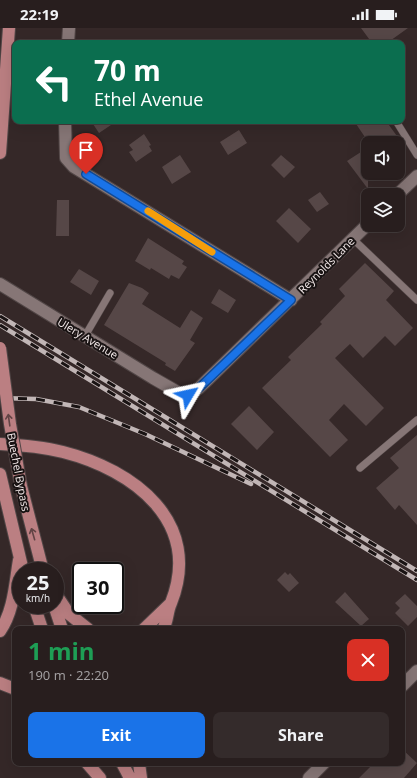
<!DOCTYPE html>
<meta charset="utf-8">
<style>
body{margin:0;font-family:"Open Sans",sans-serif;background:#342b2b;color:#f1f3f6;height:100vh;display:flex;flex-direction:column;font-size:15px;white-space:nowrap}
*{box-sizing:border-box;margin:0}
p{font-size:13px;color:#a5a2a4}
.icon{flex:none;width:22px;height:22px;fill:none;stroke:currentColor;stroke-width:2;stroke-linecap:round;stroke-linejoin:round}
.map{position:relative;flex:1;overflow:hidden}
.panel{position:absolute;left:12px;top:598px;width:393px;height:140px;display:flex;flex-direction:column;background:#281e1e;border-radius:8px;box-shadow:0 4px 16px #0002,0 0 0 1px #443c3c}
.panel>*{flex:none}
.guide{position:absolute;left:12px;top:12px;width:393px;height:84px;border-radius:8px;box-shadow:0 4px 16px #0002,0 0 0 1px #443c3c;background:#0b6e4f;color:#fff;overflow:hidden}
.tools{position:absolute;left:361px;top:108px;display:grid;gap:8px}
.tools a{display:grid;place-items:center;width:44px;height:44px;border-radius:8px;background:#281e1e;box-shadow:0 4px 16px #0002,0 0 0 1px #443c3c;font-size:20px}
.speed{position:absolute;left:12px;top:534px;display:flex;gap:8px;font-size:20px;font-weight:700;text-align:center}
.speed>*{display:grid;place-content:center;width:52px;height:52px;border-radius:50%;background:#281e1e;box-shadow:0 4px 16px #0002,0 0 0 1px #443c3c;line-height:1}
.speed small{font-size:10px;font-weight:400}
.speed .limit{border:2px solid #111;border-radius:6px;background:#fff;color:#111}
.pin{position:absolute;display:grid;place-items:center;width:34px;height:34px;color:#fff;margin:-41px -17px;border-radius:50% 50% 50% 0;rotate:-45deg;box-shadow:0 0 4px #0007}
.pin .icon{rotate:45deg}
.me{position:absolute;width:44px;margin:-22px;rotate:54deg;stroke-linejoin:round;filter:drop-shadow(0 0 3px #0008)}
.turn{display:flex;align-items:center;gap:14px;height:84px;padding:0 16px;font-size:18px}
.turn .icon{width:52px;height:52px;stroke-width:2.5}
.turn b{display:block;font-size:28px;line-height:34px}
.round{display:grid;place-items:center;flex:none;width:42px;height:42px;border-radius:8px;background:#342b2b}
.head{display:flex;align-items:center;justify-content:space-between;height:68px;padding:0 16px}
h1{font-size:24px;font-weight:700;line-height:30px;color:#1e9e55}
.button{display:flex;gap:8px;margin-top:auto;padding:8px 16px}
.button a{flex:1;height:46px;border-radius:8px;background:#1a73e8;color:#fff;font-size:16px;font-weight:700;line-height:46px;text-align:center}
.button a+a{background:#342b2b;color:#f1f3f6}
.status{display:flex;justify-content:space-between;align-items:center;height:28px;padding:0 20px;background:#281e1e;direction:ltr}
.status svg{height:11px;fill:currentColor}
.map>svg:first-child{display:block}
</style>
<div class="status"><b>22:19</b><svg viewBox="0 0 49 12"><path d="M0 12V9h3v3zM5 12V6h3v6zM10 12V3h3v9zM15 12V0h3v12zM26 1h20v11H26zM47 4h2v5h-2z"/></svg></div>
<div class="map">
<svg width="417" height="750" viewBox="0 0 417 750">
<rect width="100%" height="100%" fill="#352828"/>
<!-- building -->
<path fill="#564747" d="M 361,0 L 408,0 L 387,15 L 372,15 Z
M 91,93 L 117,93 L 99,105 Z
M 354,93 L 386,93 L 402,115 L 369,115 Z
M 239,102 L 247,115 L 228,127 L 220,114 Z
M 144,106 L 151,117 L 149,118 L 152,123 L 136,134 L 129,124 L 133,122 L 129,117 Z
M 364,122 L 368,129 L 368,161 L 347,133 Z
M 180,127 L 191,144 L 172,156 L 162,139 Z
M 281,127 L 295,139 L 284,150 L 271,137 Z
M 320,164 L 329,176 L 317,184 L 308,172 Z
M 57,172 L 69,172 L 69,208 L 56,208 Z
M 289,180 L 311,201 L 298,215 L 276,193 Z
M 148,210 L 184,233 L 182,236 L 187,239 L 179,251 L 171,247 L 169,251 L 151,240 L 150,242 L 135,233 Z
M 365,235 L 394,263 L 386,272 L 413,300 L 395,318 L 385,308 L 363,330 L 350,316 L 335,330 L 384,380 L 366,398 L 344,376 L 329,392 L 348,412 L 330,429 L 262,360 L 291,332 L 288,329 L 322,296 L 320,294 L 345,268 L 339,261 Z
M 79,241 L 99,253 L 91,267 L 70,254 Z
M 129,255 L 142,260 L 149,265 L 142,276 L 180,300 L 191,282 L 203,290 L 190,312 L 195,315 L 175,343 L 165,337 L 166,335 L 104,297 Z
M 219,261 L 236,272 L 228,285 L 211,275 Z
M 249,378 L 274,404 L 257,422 L 231,396 Z
M 417,407 L 417,497 L 399,477 L 395,482 L 376,460 L 399,440 L 390,430 Z
M 285,544 L 288,547 L 290,545 L 299,555 L 289,564 L 277,552 Z
M 345,564 L 369,591 L 361,598 L 335,574 Z
M 405,566 L 417,578 L 417,589 L 408,598 L 395,585 L 400,580 L 395,575 Z
M 402,721 L 417,735 L 404,750 L 359,750 L 374,735 L 402,735 Z"/>
<g fill="none" stroke-linecap="round" stroke-linejoin="round">
<!-- lane casing -->
<g stroke="#514646" stroke-width="8">
<path id="lane" d="M 396,93 L 417,127
M 353,211 L 417,272
M 85,308 L 110,265
M 360,440 L 417,392"/>
</g>
<!-- street casing -->
<g stroke="#514646" stroke-width="14">
<path id="street" d="M 68,15 L 69,0
M 65,93 L 66,130 L 74,139 L 291,272
M 397,167 L 417,148
M 0,256 L 153,350 L 181,366 L 188,367 L 199,360 L 368,196
M 402,658 L 417,643
M 309,750 L 324,735"/>
</g>
<!-- primary casing -->
<g stroke="#514646" stroke-width="14">
<path id="primary" d="M 0,125 L 9,0
M 0,416 C 21,417 43,419 63,424 C 134,442 203,494 171,575 C 167,583 168,593 163,601
M 0,446 L 23,543
M 21,458 L 43,543
M 55,565 L 69,586 L 88,601
M 34,577 L 42,601
M 54,577 L 62,601
M 144,601 L 170,576
M 0,603 C 14,583 15,555 19,532
M 0,655 L 15,661
M 87,735 L 100,750
M 122,735 L 130,750
M 139,735 L 141,750"/>
</g>
<!-- lane -->
<use href="#lane" stroke="#867676" stroke-width="7"/>
<!-- street -->
<use href="#street" stroke="#867676" stroke-width="12"/>
<!-- primary -->
<use href="#primary" stroke="#bb7f82" stroke-width="12"/>
<!-- rail casing -->
<g stroke="#c1b6b6" stroke-width="4.5">
<path id="rail" d="M 0,288 L 417,543
M 0,297 L 417,552
M 0,370 L 36,371 L 79,379 L 145,406 L 251,456"/>
</g>
<!-- rail -->
<use href="#rail" stroke="#191313" stroke-width="3" stroke-dasharray="9" stroke-linecap="butt"/>
<!-- primary-bridge casing -->
<g stroke="#514646" stroke-width="14" stroke-linecap="butt">
<path id="primary-bridge" d="M 0,320 L 10,396 L 21,458"/>
</g>
<!-- primary-bridge -->
<use href="#primary-bridge" stroke="#bb7f82" stroke-width="12"/>
</g>
<!-- one-way arrows -->
<defs><path id="oneway-shaft" d="M-6 0H5M1.5-3L5.5 0L1.5 3" fill="none" stroke-width="1.6" stroke-linecap="round" stroke-linejoin="round"/></defs>
<g stroke="#624445">
<use href="#oneway-shaft" transform="translate(9 392) rotate(-98)"/>
<use href="#oneway-shaft" transform="translate(33 506) rotate(-106)"/>
</g>
<g fill="none" stroke-linecap="round" stroke-linejoin="round">
<!-- route casing -->
<g stroke="#114b97" stroke-width="10">
<path id="route" d="M 86,146 L 291,272 L 199,360 L 188,367"/>
</g>
<!-- route -->
<use href="#route" stroke="#1a73e8" stroke-width="7"/>
<!-- slow -->
<path stroke="#f59e0b" stroke-width="7" d="M 148,183 L 212,224"/>
</g>
<g text-anchor="middle" dominant-baseline="central" stroke-width="4" stroke-linejoin="round" paint-order="stroke">
<!-- street labels -->
<g font-size="11" fill="#f6ecec" stroke="#191313">
<text transform="translate(326 237) rotate(-45)">Reynolds Lane</text>
<text transform="translate(88 310) rotate(31)">Ulery Avenue</text>
<text transform="translate(19 444) rotate(79)">Buechel Bypass</text>
</g>
</g>
</svg>
<div class="tools">
<a><svg class="icon" aria-label="sound" viewBox="0 0 24 24"><path d="M4 9h4l5-4v14l-5-4H4zM17 9q2 3 0 6"/></svg></a>
<a><svg class="icon" aria-label="layers" viewBox="0 0 24 24"><path d="M12 4l9 5-9 5-9-5zM3 14l9 5 9-5"/></svg></a>
</div>
<div class="speed"><div>25<small>km/h</small></div><div class="limit">30</div></div>
<div class="pin" style="left:86px;top:146px;background:#d93025"><svg class="icon" aria-label="arrive" viewBox="0 0 24 24"><path d="M6 21V4h12l-3 4 3 4H6"/></svg></div>
<svg class="me" style="left:188px;top:367px" viewBox="-20 -20 40 40"><path d="M0-17L14 15 0 8-14 15z" fill="#1a73e8" stroke="#fff" stroke-width="4"/></svg>
<div class="guide">
<div class="turn"><svg class="icon" aria-label="left" viewBox="0 0 24 24"><path d="M17 20v-9H6M10 6l-5 5 5 5"/></svg><div><b>70 m</b>Ethel Avenue</div></div>
</div>
<section class="panel">
<div class="head"><div><h1>1 min</h1><p>190 m · 22:20</p></div><a class="round" style="background:#d93025;color:#fff"><svg class="icon" aria-label="close" viewBox="0 0 24 24"><path d="M6 6l12 12M18 6L6 18"/></svg></a></div>
<div class="button"><a>Exit</a><a>Share</a></div>
</section>
</div>
